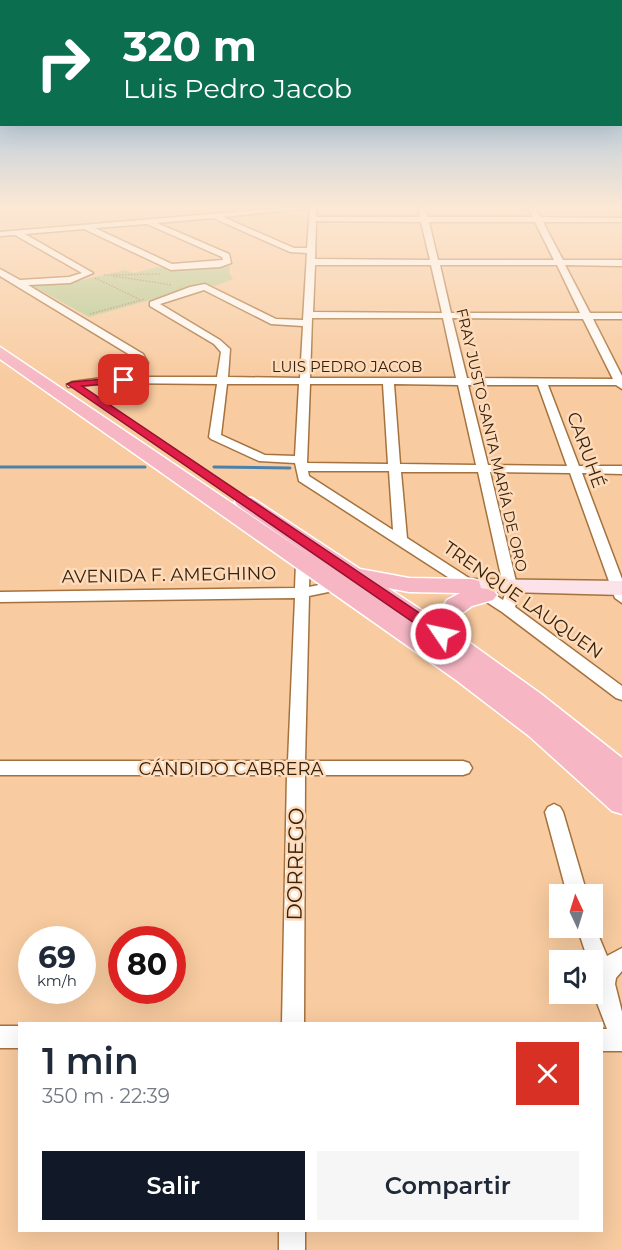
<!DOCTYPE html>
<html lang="es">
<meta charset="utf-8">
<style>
body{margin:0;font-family:Montserrat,sans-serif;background:#f6f6f7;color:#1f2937;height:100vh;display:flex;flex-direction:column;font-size:22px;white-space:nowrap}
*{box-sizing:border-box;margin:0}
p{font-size:20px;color:#747a83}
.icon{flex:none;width:33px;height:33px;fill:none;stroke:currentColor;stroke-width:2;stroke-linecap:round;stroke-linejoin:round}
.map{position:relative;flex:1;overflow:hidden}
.details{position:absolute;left:18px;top:1022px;width:585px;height:210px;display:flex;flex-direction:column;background:#fff;border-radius:0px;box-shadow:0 6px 24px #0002}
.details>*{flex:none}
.hud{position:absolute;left:0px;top:0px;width:622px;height:126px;box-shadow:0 6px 24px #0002;background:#0b6e4f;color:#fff;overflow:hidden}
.needle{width:39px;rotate:356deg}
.controls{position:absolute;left:549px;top:884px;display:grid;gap:12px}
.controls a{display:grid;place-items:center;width:54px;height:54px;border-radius:0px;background:#fff;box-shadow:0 6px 24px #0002;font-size:30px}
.speed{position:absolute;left:18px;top:926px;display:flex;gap:12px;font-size:30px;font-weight:700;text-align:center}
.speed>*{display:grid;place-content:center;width:78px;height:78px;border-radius:50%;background:#fff;box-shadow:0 6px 24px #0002;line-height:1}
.speed small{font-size:15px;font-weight:400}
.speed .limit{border:9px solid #d22;background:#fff;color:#111}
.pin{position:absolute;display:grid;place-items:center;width:51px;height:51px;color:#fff;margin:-26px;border-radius:12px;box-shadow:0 3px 9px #0006}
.me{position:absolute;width:66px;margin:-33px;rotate:304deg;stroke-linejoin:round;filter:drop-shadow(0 0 4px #0008)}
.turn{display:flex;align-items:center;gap:21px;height:126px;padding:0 24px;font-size:27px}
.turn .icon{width:78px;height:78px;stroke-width:2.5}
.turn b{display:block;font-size:42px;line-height:51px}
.round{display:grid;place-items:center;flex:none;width:63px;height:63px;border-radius:0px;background:#f6f6f7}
.summary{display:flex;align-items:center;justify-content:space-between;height:102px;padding:0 24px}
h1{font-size:36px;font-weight:600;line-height:45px}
.action{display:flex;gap:12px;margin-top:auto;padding:12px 24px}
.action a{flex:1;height:69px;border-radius:0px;background:#111827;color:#fff;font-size:24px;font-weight:600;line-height:69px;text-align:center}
.action a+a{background:#f6f6f7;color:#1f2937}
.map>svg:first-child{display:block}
</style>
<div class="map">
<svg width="622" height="1250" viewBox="0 0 622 1250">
<rect width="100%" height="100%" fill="#f8cba0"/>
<!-- green -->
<path fill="#b4ca93" d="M 230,266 L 229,273 L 233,279 L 215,286 L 203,285 L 89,317 L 31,285 L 70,283 L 125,270 L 134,273 L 158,267 L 177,270 Z"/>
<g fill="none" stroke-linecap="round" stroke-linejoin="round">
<!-- stream -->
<path stroke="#4c81aa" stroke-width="3" d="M 0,467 L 145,467
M 214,467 L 290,468"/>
<!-- minor casing -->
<g stroke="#a5723d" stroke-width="3">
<path id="minor" d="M 284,208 L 309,208 L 223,217 L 294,248 L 307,248 L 310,208 L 316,208 L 316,217 L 420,217 L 418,208 L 425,208 L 428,217 L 533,217 L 528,208 L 535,208 L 541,217 L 622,218 L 622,222 L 543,222 L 563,260 L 622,260 L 622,266 L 565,265 L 590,313 L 622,313 L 622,319 L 593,319 L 622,376 L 622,389 L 616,385 L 548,385 L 579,466 L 622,466 L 622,474 L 582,473 L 622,579 L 622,603 L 615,598 L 570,473 L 490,472 L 519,594 L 515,607 L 622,686 L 622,700 L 616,698 L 502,612 L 299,481 L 295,463 L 259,461 L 211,439 L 209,437 L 217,384 L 110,383 L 68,387 L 67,385 L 72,382 L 110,377 L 134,377 L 138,363 L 135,358 L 0,276 L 0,269 L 20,280 L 69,277 L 82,273 L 15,235 L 0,236 L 0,232 ZM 213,218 L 290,252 L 307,253 L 303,320 L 276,319 L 205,284 L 190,287 L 150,302 L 150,306 L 214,344 L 221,352 L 217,377 L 144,377 L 148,363 L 143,354 L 28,285 L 70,283 L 93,273 L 25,234 L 84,229 L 171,270 L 220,267 L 231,263 L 229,254 L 157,223 ZM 316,221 L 421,222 L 430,260 L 315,259 ZM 429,222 L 535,222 L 554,260 L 438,260 ZM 147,224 L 222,257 L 223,260 L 172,264 L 95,228 ZM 315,265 L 431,265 L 442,313 L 313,312 ZM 440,265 L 557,265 L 580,313 L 451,313 ZM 204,290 L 271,324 L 303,326 L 300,378 L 228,377 L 230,349 L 220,340 L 160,304 ZM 312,318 L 443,318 L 456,378 L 310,378 ZM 452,318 L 583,319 L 613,379 L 467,378 ZM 227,384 L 299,384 L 295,456 L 265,455 L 221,435 ZM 310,384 L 383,384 L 388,464 L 307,463 ZM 394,384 L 458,385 L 476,465 L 400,464 ZM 468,385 L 538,385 L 567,466 L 488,465 ZM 308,471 L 389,471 L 393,530 L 309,476 ZM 401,472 L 478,472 L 505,594 L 503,600 L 407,538 Z
M 303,558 L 310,562 L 309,587 L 338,581 L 345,586 L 343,589 L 309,596 L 305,761 L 463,761 L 469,763 L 472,768 L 469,773 L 463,775 L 305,775 L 304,1023 L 282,1023 L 287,775 L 0,775 L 0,761 L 288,761 L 295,598 L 0,602 L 0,592 L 295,588 L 296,562 Z
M 554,804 L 560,807 L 563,812 L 587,894 L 567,894 L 545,812 L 548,807 Z
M 592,920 L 607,956 L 622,948 L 622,971 L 616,978 L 615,984 L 622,1012 L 622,1051 L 602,1051 L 602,1029 L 607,1029 L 594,995 L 592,960 L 588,960 L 577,927 L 592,927 Z
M 0,1026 L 20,1026 L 20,1048 L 0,1048 Z
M 279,1230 L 305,1230 L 305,1250 L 279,1250 Z"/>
</g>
<!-- secondary casing -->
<g stroke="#a5723d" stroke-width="3">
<path id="secondary" d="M 471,579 L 622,581 L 622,595 L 464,591 L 461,586 L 464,581 Z"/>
</g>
<!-- trunk casing -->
<g stroke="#fff" stroke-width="3">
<path id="trunk" d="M 0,347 L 312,557 L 238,506 L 235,502 L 238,498 L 252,498 L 360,569 L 409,578 L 471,579 L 479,581 L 481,588 L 493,590 L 497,595 L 493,600 L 472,606 L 461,614 C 456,626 463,633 470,643 L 541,694 L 622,758 L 622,814 L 612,811 L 529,736 L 456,680 L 0,359 ZM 388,588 L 409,592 L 460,593 L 447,600 L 435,619 Z"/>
</g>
<!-- path -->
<path stroke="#ae8a67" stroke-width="1.5" stroke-dasharray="1.5 1.5" stroke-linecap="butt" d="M 104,275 L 161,274
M 113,276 L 172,285
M 95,278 L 139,299
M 90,314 L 145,299"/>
<!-- minor -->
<use href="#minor" fill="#fff" fill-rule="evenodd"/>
<!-- secondary -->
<use href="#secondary" fill="#fce3e9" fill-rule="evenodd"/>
<!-- trunk -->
<use href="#trunk" fill="#f6b6c4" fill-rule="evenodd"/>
</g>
<!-- sky -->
<linearGradient id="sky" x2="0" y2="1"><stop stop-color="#6db0ea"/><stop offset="0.54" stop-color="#fce8d4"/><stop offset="1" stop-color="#fce8d4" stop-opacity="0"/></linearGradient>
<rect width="622" height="383" fill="url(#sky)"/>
<!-- route -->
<path fill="#e11d48" stroke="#92132f" stroke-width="1.5" d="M 124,377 L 128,378 L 128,382 L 82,386 L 446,631 L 446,638 L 436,638 L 67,384 L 72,382 Z"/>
<g text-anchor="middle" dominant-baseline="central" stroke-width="5" stroke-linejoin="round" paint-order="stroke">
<!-- far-street labels -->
<g font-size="15" fill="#36210b" stroke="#fddbbb">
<text x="347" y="366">LUIS PEDRO JACOB</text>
<text transform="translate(492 440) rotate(77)">FRAY JUSTO SANTA MARÍA DE ORO</text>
</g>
<!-- street labels -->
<g font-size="18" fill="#36210b" stroke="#fddbbb">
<text transform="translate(586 450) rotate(70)">CARUHÉ</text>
<text transform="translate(169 575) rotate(-1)">AVENIDA F. AMEGHINO</text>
<text transform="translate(523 600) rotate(35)">TRENQUE LAUQUEN</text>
<text x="231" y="769">CÁNDIDO CABRERA</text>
</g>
<!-- near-street labels -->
<g font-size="21" fill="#36210b" stroke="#fddbbb">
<text transform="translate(295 864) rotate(-89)">DORREGO</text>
</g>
</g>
</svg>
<div class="controls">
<a><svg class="needle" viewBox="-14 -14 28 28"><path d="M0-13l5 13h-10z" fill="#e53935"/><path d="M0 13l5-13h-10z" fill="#747a83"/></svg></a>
<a><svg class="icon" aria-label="sound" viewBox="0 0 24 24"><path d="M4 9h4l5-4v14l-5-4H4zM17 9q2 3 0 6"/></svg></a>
</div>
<div class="speed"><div>69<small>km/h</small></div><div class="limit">80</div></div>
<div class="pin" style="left:124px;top:380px;background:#d93025"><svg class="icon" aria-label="arrive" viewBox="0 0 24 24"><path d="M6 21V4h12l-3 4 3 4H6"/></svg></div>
<svg class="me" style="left:441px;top:634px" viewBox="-20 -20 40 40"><circle r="17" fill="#e11d48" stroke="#fff" stroke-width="3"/><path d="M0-11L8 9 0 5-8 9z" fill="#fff"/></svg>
<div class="hud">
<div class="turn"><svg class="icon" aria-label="right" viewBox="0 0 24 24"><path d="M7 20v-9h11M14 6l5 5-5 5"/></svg><div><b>320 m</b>Luis Pedro Jacob</div></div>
</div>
<section class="details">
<div class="summary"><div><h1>1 min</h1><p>350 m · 22:39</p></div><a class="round" style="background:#d93025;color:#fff"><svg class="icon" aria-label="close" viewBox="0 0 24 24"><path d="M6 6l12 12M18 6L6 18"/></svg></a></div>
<div class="action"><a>Salir</a><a>Compartir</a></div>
</section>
</div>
